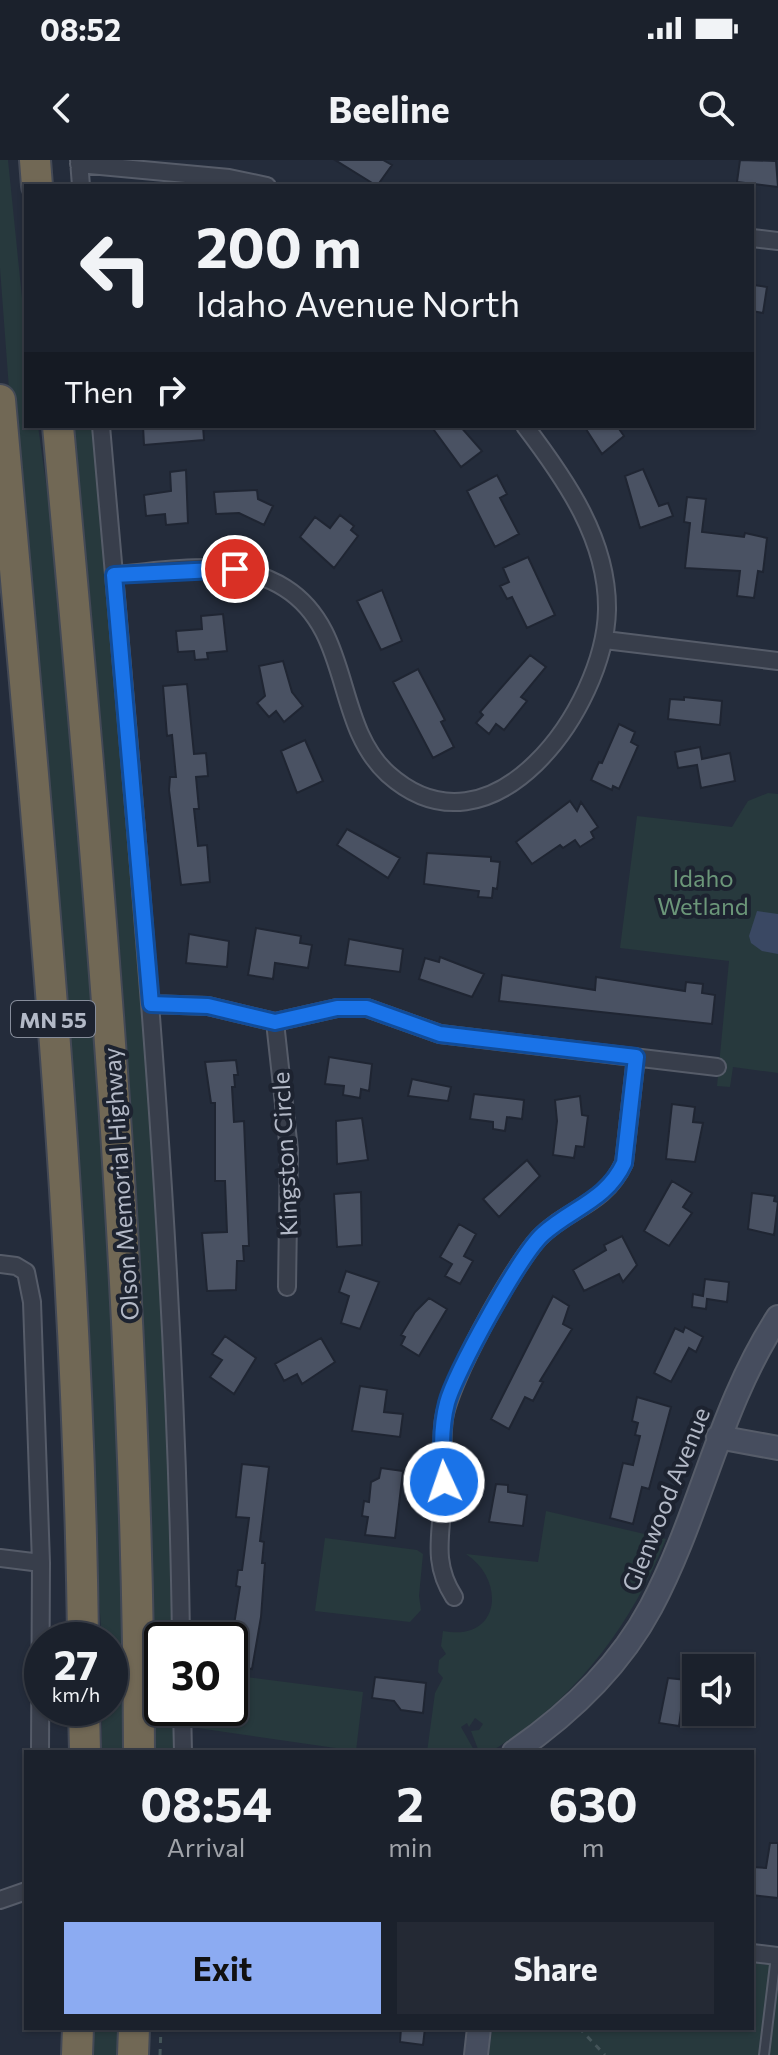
<!DOCTYPE html>
<style>
body{margin:0;font-family:Commissioner,sans-serif;background:#242934;color:#f1f3f6;height:100vh;display:flex;flex-direction:column;font-size:30px;white-space:nowrap}
*{box-sizing:border-box;margin:0}
p{font-size:26px;color:#a0a3a9}
.icon{flex:none;width:44px;height:44px;fill:none;stroke:currentColor;stroke-width:2;stroke-linecap:round;stroke-linejoin:round}
.map{position:relative;flex:1;overflow:hidden}
.panel{position:absolute;left:24px;top:1590px;width:730px;height:280px;display:flex;flex-direction:column;background:#1b212c;border-radius:0px;box-shadow:0 2px 6px #0004,0 0 0 2px #393e48}
.panel>*{flex:none}
.hud{position:absolute;left:24px;top:24px;width:730px;height:244px;border-radius:0px;box-shadow:0 2px 6px #0004,0 0 0 2px #393e48;background:#1b212c;color:#f1f3f6;overflow:hidden}
.tools{position:absolute;left:682px;top:1494px;display:grid;gap:16px}
.tools a{display:grid;place-items:center;width:72px;height:72px;border-radius:0px;background:#1b212c;box-shadow:0 2px 6px #0004,0 0 0 2px #393e48;font-size:40px}
.speed{position:absolute;left:24px;top:1462px;display:flex;gap:16px;font-size:40px;font-weight:700;text-align:center}
.speed>*{display:grid;place-content:center;width:104px;height:104px;border-radius:50%;background:#1b212c;box-shadow:0 2px 6px #0004,0 0 0 2px #393e48;line-height:1}
.speed small{font-size:20px;font-weight:400}
.speed .limit{border:4px solid #111;border-radius:12px;background:#fff;color:#111}
.pin{position:absolute;display:grid;place-items:center;width:68px;height:68px;color:#fff;margin:-34px;border:4px solid #fff;border-radius:50%;box-shadow:0 2px 8px #0007}
.me{position:absolute;width:88px;margin:-44px;rotate:357deg;stroke-linejoin:round;filter:drop-shadow(0 0 6px #0008)}
.turn{display:flex;align-items:center;gap:28px;height:168px;padding:0 40px;font-size:36px}
.turn .icon{width:104px;height:104px;stroke-width:2.5}
.turn b{display:block;font-size:56px;line-height:68px}
.then{display:flex;align-items:center;height:76px;padding:0 40px;background:#0003;gap:16px;font-size:30px}
.eta{display:flex;justify-content:space-evenly;align-items:center;height:136px;text-align:center}
.eta b{font-size:48px;font-weight:700;line-height:56px}
.action{display:flex;gap:16px;margin-top:auto;padding:16px 40px}
.action a{flex:1;height:92px;border-radius:0px;background:#8cabf2;color:#111;font-size:32px;font-weight:700;line-height:92px;text-align:center}
.action a+a{background:#242934;color:#f1f3f6}
.status{display:flex;justify-content:space-between;align-items:center;height:56px;padding:0 40px;background:#1b212c;direction:ltr}
.status svg{height:22px;fill:currentColor}
header{display:flex;justify-content:space-between;align-items:center;height:104px;padding:0 40px;background:#1b212c;font-size:36px;font-weight:700}
.map>svg:first-child{display:block}
</style>
<div class="status"><b>08:52</b><svg viewBox="0 0 49 12"><path d="M0 12V9h3v3zM5 12V6h3v6zM10 12V3h3v9zM15 12V0h3v12zM26 1h20v11H26zM47 4h2v5h-2z"/></svg></div>
<header><svg class="icon" aria-label="back" viewBox="0 0 24 24"><path d="M15 5l-7 7 7 7"/></svg>Beeline<svg class="icon" aria-label="search" viewBox="0 0 24 24"><circle cx="10" cy="10" r="6"/><path d="M15 15l6 6"/></svg></header>
<div class="map">
<svg width="778" height="1895" viewBox="0 0 778 1895">
<rect width="100%" height="100%" fill="#242c3b"/>
<!-- green -->
<path fill="#27393d" d="M 0,0 L 8,0 L 26,177 L 26,266 L 38,266 L 58,409 L 72,547 L 120,1218 L 126,1592 L 102,1592 L 102,1548 L 110,1548 L 110,1480 L 102,1480 L 0,108 Z
M 74,266 L 93,266 C 129,670 169,1074 173,1480 L 162,1480 L 162,1548 L 174,1548 L 174,1592 L 155,1592 C 154,1149 116,707 74,266 Z
M 768,633 L 778,634 L 778,913 L 733,907 L 730,927 L 717,926 L 729,801 L 620,788 L 637,656 L 732,667 L 748,641 Z
M 546,1351 L 666,1379 C 630,1468 573,1543 490,1592 L 478,1589 L 471,1571 L 479,1570 L 483,1564 L 475,1558 L 469,1567 L 467,1563 L 461,1567 L 475,1592 L 427,1592 L 435,1533 L 443,1518 L 438,1512 L 439,1500 L 446,1494 L 441,1486 L 443,1471 C 501,1482 506,1420 466,1394 L 538,1402 Z
M 325,1378 L 417,1390 L 423,1394 L 419,1436 L 421,1450 L 410,1462 L 315,1451 Z
M 230,1515 L 363,1532 L 356,1591 L 191,1567 L 191,1548 L 230,1548 Z
M 752,1803 L 778,1806 L 778,1895 L 489,1895 L 492,1868 L 752,1868 Z
M 90,1868 L 123,1868 L 122,1895 L 89,1895 Z"/>
<!-- water -->
<path fill="#3a4863" d="M 757,751 L 778,754 L 778,794 L 762,791 L 751,783 L 749,776 Z"/>
<!-- building -->
<path fill="#4a5263" stroke="#1f2532" stroke-width="2" d="M 335,0 L 383,0 L 392,5 L 377,26 Z
M 740,0 L 776,1 L 778,27 L 737,22 Z
M 754,125 L 767,127 L 763,153 L 752,151 Z
M 143,266 L 203,266 L 204,280 L 144,285 Z
M 431,266 L 460,266 L 482,291 L 461,307 Z
M 584,266 L 617,266 L 624,276 L 602,294 Z
M 643,309 L 659,346 L 668,343 L 673,356 L 640,368 L 625,316 Z
M 186,310 L 188,363 L 166,365 L 165,354 L 146,356 L 144,335 L 171,331 L 170,312 Z
M 497,315 L 507,334 L 500,338 L 519,374 L 495,387 L 467,331 Z
M 257,330 L 258,339 L 273,346 L 264,365 L 239,353 L 216,354 L 214,332 Z
M 687,337 L 706,339 L 702,372 L 744,377 L 745,373 L 767,378 L 763,412 L 758,411 L 754,438 L 737,436 L 740,411 L 685,408 L 690,363 L 684,362 Z
M 340,355 L 354,366 L 351,370 L 358,376 L 334,408 L 300,377 L 315,357 L 330,368 Z
M 528,397 L 555,455 L 527,468 L 512,437 L 507,439 L 500,426 L 509,422 L 503,408 Z
M 382,430 L 402,481 L 381,490 L 357,441 Z
M 223,454 L 227,491 L 207,493 L 208,499 L 195,500 L 194,491 L 178,492 L 176,471 L 202,469 L 201,456 Z
M 530,495 L 546,507 L 521,537 L 527,541 L 504,570 L 496,564 L 489,574 L 476,563 L 483,555 L 480,552 Z
M 283,501 L 292,532 L 303,546 L 284,562 L 276,551 L 269,557 L 257,543 L 265,536 L 259,506 Z
M 418,509 L 445,560 L 441,562 L 454,587 L 433,598 L 393,522 Z
M 187,524 L 194,594 L 206,593 L 208,616 L 196,617 L 199,649 L 194,649 L 198,686 L 207,685 L 210,722 L 181,725 L 169,630 L 170,617 L 176,617 L 172,575 L 167,576 L 163,526 Z
M 684,537 L 722,541 L 720,565 L 668,559 L 670,539 L 684,540 Z
M 619,564 L 635,572 L 631,582 L 638,586 L 619,629 L 613,626 L 612,630 L 591,620 L 599,602 L 602,603 Z
M 305,580 L 323,621 L 297,633 L 281,591 Z
M 700,587 L 702,599 L 730,593 L 735,621 L 701,628 L 697,605 L 678,608 L 675,592 Z
M 570,641 L 577,651 L 581,642 L 598,667 L 591,672 L 594,678 L 580,687 L 575,680 L 563,688 L 560,685 L 532,704 L 516,682 Z
M 347,669 L 400,698 L 388,718 L 337,685 Z
M 427,693 L 491,697 L 491,701 L 500,702 L 497,729 L 493,728 L 492,738 L 478,737 L 479,731 L 424,724 Z
M 256,768 L 301,776 L 300,783 L 312,785 L 308,808 L 275,803 L 273,819 L 248,815 Z
M 189,774 L 229,781 L 227,807 L 186,803 Z
M 349,779 L 403,789 L 400,812 L 345,805 Z
M 440,797 L 484,814 L 472,837 L 419,819 L 425,798 L 439,802 Z
M 502,815 L 595,830 L 596,817 L 685,831 L 686,822 L 703,824 L 702,833 L 715,835 L 712,864 L 499,841 Z
M 329,897 L 372,904 L 369,931 L 361,929 L 360,938 L 343,935 L 344,926 L 325,924 Z
M 236,900 L 238,915 L 234,915 L 235,927 L 232,927 L 234,962 L 244,961 L 249,1086 L 243,1086 L 244,1101 L 237,1101 L 236,1130 L 207,1131 L 202,1073 L 227,1072 L 225,1021 L 215,1021 L 215,943 L 211,943 L 205,902 Z
M 412,919 L 451,927 L 448,941 L 408,936 Z
M 474,934 L 524,940 L 522,959 L 507,957 L 505,971 L 493,969 L 493,962 L 470,959 Z
M 580,936 L 582,955 L 588,956 L 584,987 L 576,986 L 574,998 L 553,995 L 557,961 L 555,940 Z
M 672,944 L 695,947 L 693,962 L 703,963 L 695,1002 L 666,999 Z
M 362,958 L 368,1000 L 337,1004 L 336,961 Z
M 527,1000 L 540,1016 L 499,1057 L 483,1039 Z
M 672,1021 L 692,1033 L 683,1047 L 692,1053 L 669,1086 L 644,1071 Z
M 361,1032 L 362,1085 L 337,1087 L 334,1034 Z
M 752,1033 L 775,1036 L 774,1041 L 778,1042 L 774,1075 L 748,1069 Z
M 459,1064 L 476,1074 L 464,1096 L 473,1101 L 460,1124 L 445,1116 L 452,1104 L 440,1097 Z
M 622,1076 L 637,1105 L 623,1122 L 619,1114 L 584,1131 L 573,1110 L 606,1090 L 604,1085 Z
M 346,1111 L 379,1122 L 360,1169 L 341,1163 L 349,1136 L 339,1132 Z
M 705,1119 L 729,1122 L 727,1142 L 707,1139 L 706,1149 L 692,1147 L 693,1134 L 703,1136 Z
M 553,1136 L 569,1146 L 563,1164 L 572,1169 L 540,1221 L 543,1222 L 533,1241 L 525,1237 L 509,1269 L 491,1259 Z
M 429,1138 L 447,1149 L 419,1196 L 401,1185 L 405,1177 L 401,1175 L 415,1152 Z
M 685,1167 L 703,1177 L 696,1192 L 689,1188 L 671,1222 L 654,1213 L 675,1168 L 683,1172 Z
M 225,1176 L 256,1198 L 234,1234 L 210,1217 L 222,1200 L 212,1194 Z
M 321,1178 L 335,1202 L 302,1224 L 297,1214 L 284,1221 L 275,1204 Z
M 360,1226 L 387,1230 L 384,1252 L 403,1254 L 400,1277 L 352,1271 Z
M 637,1237 L 671,1247 L 649,1329 L 642,1327 L 633,1364 L 610,1358 L 623,1303 L 633,1305 L 640,1276 L 635,1275 L 638,1263 L 632,1261 Z
M 242,1304 L 269,1307 L 260,1381 L 264,1382 L 262,1403 L 265,1403 L 261,1457 L 252,1509 L 232,1506 L 230,1490 L 240,1427 L 236,1426 L 238,1410 L 242,1410 L 249,1358 L 236,1357 Z
M 381,1308 L 403,1311 L 395,1378 L 365,1375 L 368,1357 L 362,1356 L 364,1341 L 369,1342 L 371,1322 L 379,1318 Z
M 496,1324 L 508,1325 L 508,1332 L 527,1335 L 523,1366 L 489,1362 Z
M 375,1517 L 426,1523 L 423,1553 L 401,1550 L 394,1541 L 372,1538 Z
M 668,1518 L 696,1521 L 696,1544 L 682,1543 L 679,1566 L 659,1563 Z
M 770,1683 L 778,1683 L 778,1738 L 752,1735 L 752,1707 L 766,1708 Z
M 401,1868 L 425,1868 L 423,1885 L 400,1882 Z"/>
<g fill="none" stroke-linecap="round" stroke-linejoin="round">
<!-- lane casing -->
<g stroke="#565c69" stroke-width="12">
<path id="lane" d="M 764,1895 L 776,1796"/>
</g>
<!-- street casing -->
<g stroke="#565c69" stroke-width="20">
<path id="street" d="M 79,0 L 81,26
M 79,4 L 229,18 L 267,26
M 752,78 L 778,81
M 101,266 C 136,670 176,1074 181,1480
M 114,415 C 170,411 235,396 285,428 C 353,471 333,564 388,614 C 492,707 605,547 607,450 C 608,380 566,320 525,266
M 605,480 L 778,501
M 151,844 L 208,846 L 275,862 L 337,848 L 367,848 L 440,874 L 717,907
M 275,862 L 289,990 L 287,1127
M 0,1104 L 16,1106 L 26,1112 L 32,1142 L 41,1403 L 40,1592
M 0,1398 L 41,1403
M 454,1437 C 432,1403 441,1376 443,1338 C 445,1312 440,1286 444,1259 C 449,1222 513,1106 539,1078 C 569,1047 604,1046 624,1003 L 636,897
M 182,1548 L 183,1592
M 0,1740 L 26,1731
M 752,1793 L 778,1796"/>
</g>
<!-- secondary casing -->
<g stroke="#565c69" stroke-width="26">
<path id="secondary" d="M 718,1277 L 778,1288
M 514,1592 C 569,1554 619,1507 651,1447 C 701,1353 719,1247 778,1157
M 476,1895 L 479,1868"/>
</g>
<!-- highway casing -->
<g stroke="#434956" stroke-width="34">
<path id="highway" d="M 35,0 L 37,26
M 0,240 C 36,652 78,1065 83,1480
M 58,266 C 98,707 138,1148 139,1592
M 84,1548 L 85,1592
M 77,1895 L 78,1868
M 133,1895 L 134,1868"/>
</g>
<!-- path -->
<path stroke="#445459" stroke-width="3" stroke-dasharray="6 6" stroke-linecap="butt" d="M 579,1868 L 605,1895
M 160,1895 L 161,1868"/>
<!-- lane -->
<use href="#lane" stroke="#383e4b" stroke-width="8"/>
<!-- street -->
<use href="#street" stroke="#383e4b" stroke-width="16"/>
<!-- secondary -->
<use href="#secondary" stroke="#464d5e" stroke-width="22"/>
<!-- highway -->
<use href="#highway" stroke="#716855" stroke-width="30"/>
</g>
<g fill="none" stroke-linecap="round" stroke-linejoin="round">
<!-- route casing -->
<g stroke="#114b97" stroke-width="20">
<path id="route" d="M 235,409 L 114,415 L 151,844 L 208,846 L 275,862 L 337,848 L 367,848 L 440,874 L 636,897 L 624,1003 C 607,1040 572,1048 543,1074 C 520,1095 455,1213 447,1243 C 440,1270 442,1296 444,1322"/>
</g>
<!-- route -->
<use href="#route" stroke="#1a73e8" stroke-width="14"/>
</g>
<g text-anchor="middle" dominant-baseline="central" stroke-width="8" stroke-linejoin="round" paint-order="stroke">
<!-- shield labels -->
<rect fill="#1d2330" stroke="#868c9a" stroke-width="2" x="11" y="841" width="84" height="36" rx="6"/>
<g font-size="22" font-weight="bold" fill="#b3b9c7">
<text x="53" y="859">MN 55</text>
</g>
<!-- park labels -->
<g font-size="24" fill="#6b9679" stroke="#1d2330">
<text x="703" y="717">Idaho<tspan x="703" dy="28">Wetland</tspan></text>
</g>
<!-- street labels -->
<g font-size="24" fill="#b3b9c7" stroke="#1d2330">
<text transform="translate(284 994) rotate(-93)">Kingston Circle</text>
<text transform="translate(120 1024) rotate(-94)">Olson Memorial Highway</text>
<text transform="translate(665 1339) rotate(-68)">Glenwood Avenue</text>
</g>
</g>
</svg>
<div class="tools">
<a><svg class="icon" aria-label="sound" viewBox="0 0 24 24"><path d="M4 9h4l5-4v14l-5-4H4zM17 9q2 3 0 6"/></svg></a>
</div>
<div class="speed"><div>27<small>km/h</small></div><div class="limit">30</div></div>
<div class="pin" style="left:235px;top:409px;background:#d93025"><svg class="icon" aria-label="arrive" viewBox="0 0 24 24"><path d="M6 21V4h12l-3 4 3 4H6"/></svg></div>
<svg class="me" style="left:444px;top:1322px" viewBox="-20 -20 40 40"><circle r="17" fill="#1a73e8" stroke="#fff" stroke-width="3"/><path d="M0-11L8 9 0 5-8 9z" fill="#fff"/></svg>
<div class="hud">
<div class="turn"><svg class="icon" aria-label="left" viewBox="0 0 24 24"><path d="M17 20v-9H6M10 6l-5 5 5 5"/></svg><div><b>200 m</b>Idaho Avenue North</div></div>
<div class="then">Then<svg class="icon" aria-label="right" viewBox="0 0 24 24"><path d="M7 20v-9h11M14 6l5 5-5 5"/></svg></div>
</div>
<section class="panel">
<div class="eta">
<div><b>08:54</b><p>Arrival</p></div>
<div><b>2</b><p>min</p></div>
<div><b>630</b><p>m</p></div>
</div>
<div class="action"><a>Exit</a><a>Share</a></div>
</section>
</div>
